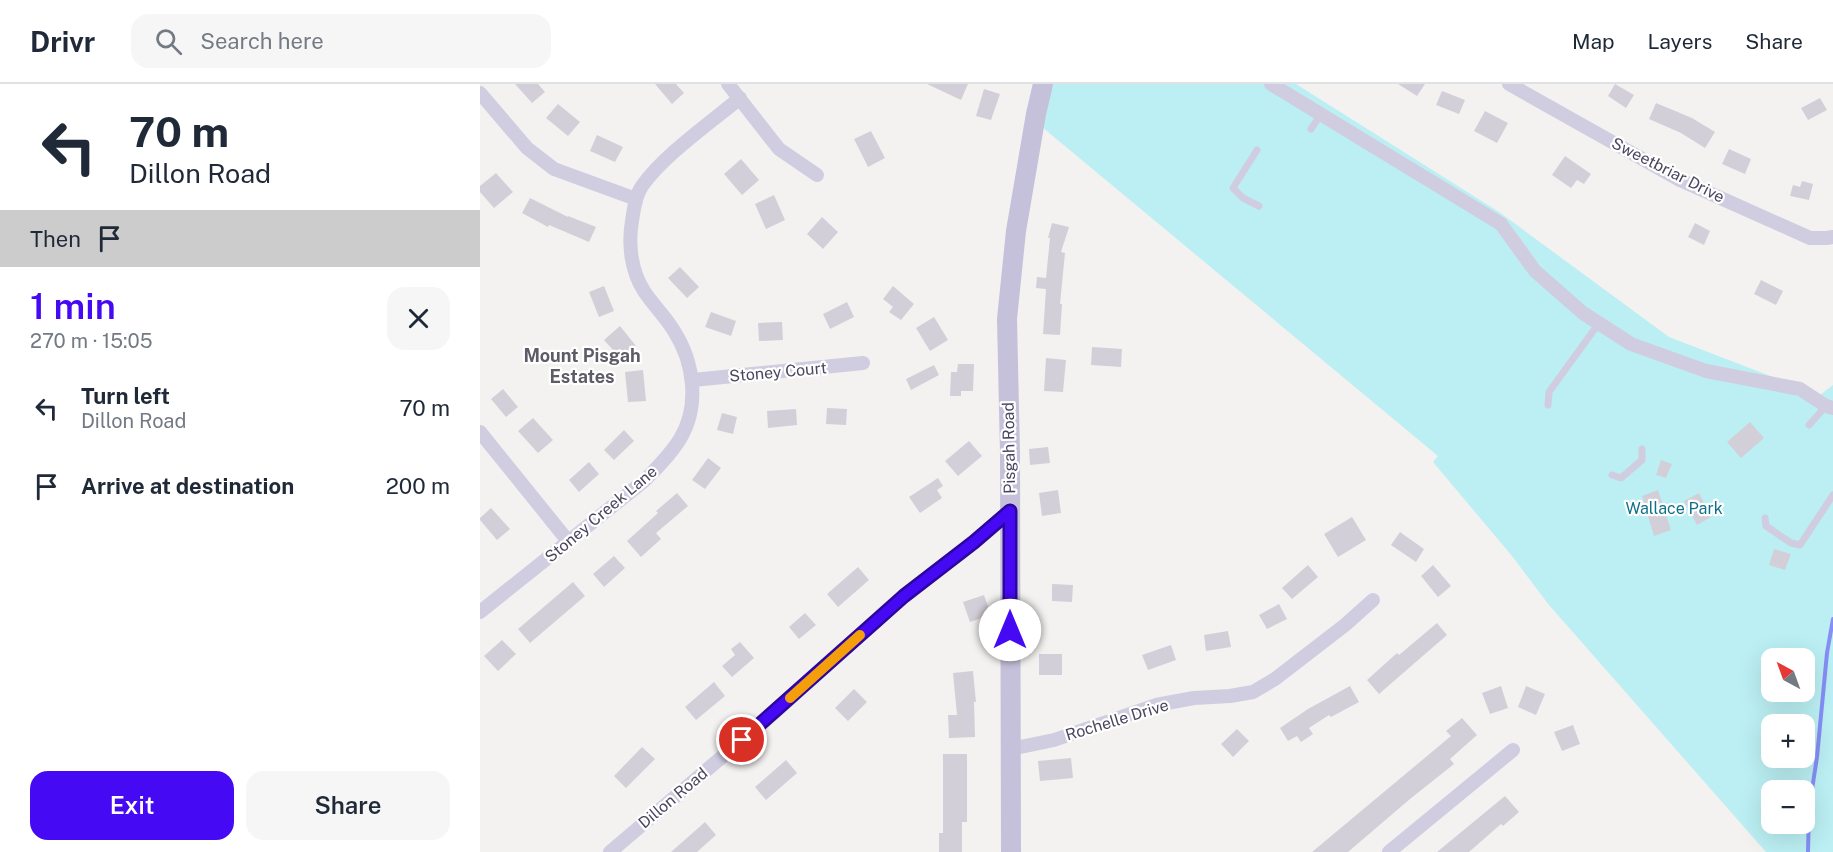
<!DOCTYPE html>
<meta charset="utf-8">
<style>
body{margin:0;font-family:"Public Sans",sans-serif;background:#f6f6f7;color:#1f2937;height:100vh;display:flex;flex-direction:column;font-size:22px;white-space:nowrap}
*{box-sizing:border-box;margin:0}
p{font-size:20px;color:#747a83}
.icon{flex:none;width:33px;height:33px;fill:none;stroke:currentColor;stroke-width:2;stroke-linecap:round;stroke-linejoin:round}
.map{position:relative;flex:1;overflow:hidden}
.details{display:flex;flex-direction:column;background:#fff;width:480px}
.details>*{flex:none}
.banner{background:#fff;color:#1f2937;overflow:hidden}
.needle{width:39px;rotate:319deg}
.fabs{position:absolute;left:1281px;top:564px;display:grid;gap:12px}
.fabs a{display:grid;place-items:center;width:54px;height:54px;border-radius:12px;background:#fff;box-shadow:0 6px 24px #0002;font-size:30px}
.pin{position:absolute;display:grid;place-items:center;width:51px;height:51px;color:#fff;margin:-26px;border:3px solid #fff;border-radius:50%;box-shadow:0 2px 6px #0007}
.me{position:absolute;width:66px;margin:-33px;rotate:0deg;stroke-linejoin:round;filter:drop-shadow(0 0 4px #0008)}
.turn{display:flex;align-items:center;gap:21px;height:126px;padding:0 30px;font-size:27px}
.turn .icon{width:78px;height:78px;stroke-width:2.5}
.turn b{display:block;font-size:42px;line-height:51px}
.then{display:flex;align-items:center;height:57px;padding:0 30px;background:#0003;gap:12px;font-size:22px}
.round{display:grid;place-items:center;flex:none;width:63px;height:63px;border-radius:18px;background:#f6f6f7}
.summary{display:flex;align-items:center;justify-content:space-between;height:102px;padding:0 30px}
h1{font-size:36px;font-weight:600;line-height:45px;color:#4509f3}
.primary-button{display:flex;gap:12px;margin-top:auto;padding:12px 30px}
.primary-button a{flex:1;height:69px;border-radius:18px;background:#4509f3;color:#fff;font-size:24px;font-weight:600;line-height:69px;text-align:center}
.primary-button a+a{background:#f6f6f7;color:#1f2937}
ul{padding:0;list-style:none}
li{display:flex;align-items:center;gap:18px;height:78px;padding:0 30px}
li div{flex:1}
li b{display:block;font-size:22px}
li em{font-style:normal}
header{display:flex;align-items:center;gap:36px;box-sizing:border-box;height:84px;padding:0 30px;background:#fff;border-bottom:2px solid #e0e1e3}
header strong{font-size:28px}
nav{display:flex;gap:33px;margin-inline-start:auto;font-size:21px}
.search{width:420px;height:54px;background:#f6f6f7;display:flex;align-items:center;gap:15px;box-sizing:border-box;padding:0 21px;border-radius:18px;color:#747a83;font-size:22px}
main{display:flex;flex:1;min-height:0}
.map>svg:first-child{display:block}
</style>
<header>
<strong>Drivr</strong>
<div class="search"><svg class="icon" aria-label="search" viewBox="0 0 24 24"><circle cx="10" cy="10" r="6"/><path d="M15 15l6 6"/></svg>Search here</div>
<nav><a>Map</a><a>Layers</a><a>Share</a></nav>
</header>
<main>
<section class="details">
<div class="banner">
<div class="turn"><svg class="icon" aria-label="left" viewBox="0 0 24 24"><path d="M17 20v-9H6M10 6l-5 5 5 5"/></svg><div><b>70 m</b>Dillon Road</div></div>
<div class="then">Then<svg class="icon" aria-label="arrive" viewBox="0 0 24 24"><path d="M6 21V4h12l-3 4 3 4H6"/></svg></div>
</div>
<div class="summary"><div><h1>1 min</h1><p>270 m · 15:05</p></div><a class="round"><svg class="icon" aria-label="close" viewBox="0 0 24 24"><path d="M6 6l12 12M18 6L6 18"/></svg></a></div>
<ul>
<li><svg class="icon" aria-label="left" viewBox="0 0 24 24"><path d="M17 20v-9H6M10 6l-5 5 5 5"/></svg><div><b>Turn left</b><p>Dillon Road</p></div><em>70 m</em></li>
<li><svg class="icon" aria-label="arrive" viewBox="0 0 24 24"><path d="M6 21V4h12l-3 4 3 4H6"/></svg><div><b>Arrive at destination</b></div><em>200 m</em></li>
</ul>
<div class="primary-button"><a>Exit</a><a>Share</a></div>
</section>
<div class="map">
<svg width="1353" height="768" viewBox="0 0 1353 768">
<rect width="100%" height="100%" fill="#f3f2f0"/>
<!-- green -->
<path fill="#bbeff3" fill-rule="evenodd" d="M 565,0 L 816,0 L 1019,128 L 1189,253 L 1340,311 L 1353,301 L 1353,768 L 1286,768 L 1069,521 L 1032,472 L 953,378 L 958,372 L 556,38 ZM 1292,574 L 1324,574 L 1324,608 L 1292,608 ZM 1292,640 L 1324,640 L 1324,674 L 1292,674 ZM 1292,706 L 1324,706 L 1324,740 L 1292,740 Z"/>
<g fill="none" stroke-linecap="round" stroke-linejoin="round">
<!-- stream -->
<path stroke="#858ff4" stroke-width="4" d="M 1328,768 L 1329,725 L 1337,673 L 1347,569 L 1353,535"/>
</g>
<!-- building -->
<path fill="#d3cfd8" d="M 35,0 L 58,0 L 65,8 L 52,19 Z
M 175,0 L 196,0 L 204,9 L 192,20 Z
M 447,0 L 488,0 L 481,16 Z
M 918,0 L 945,0 L 937,12 Z
M 1135,0 L 1154,11 L 1146,24 L 1128,12 Z
M 504,5 L 520,10 L 511,36 L 496,32 Z
M 962,7 L 985,16 L 979,30 L 956,21 Z
M 1340,14 L 1347,26 L 1328,36 L 1321,24 Z
M 1176,19 L 1212,34 L 1235,48 L 1225,64 L 1201,49 L 1169,35 Z
M 78,20 L 100,38 L 88,52 L 66,34 Z
M 1005,27 L 1028,39 L 1017,59 L 994,47 Z
M 391,47 L 405,74 L 388,83 L 374,55 Z
M 117,51 L 143,63 L 135,78 L 110,67 Z
M 1249,65 L 1271,75 L 1265,90 L 1242,80 Z
M 1085,72 L 1111,90 L 1104,100 L 1097,96 L 1091,104 L 1072,91 Z
M 261,75 L 279,96 L 262,111 L 244,90 Z
M 16,89 L 33,108 L 14,124 L 0,108 L 0,102 Z
M 1322,97 L 1333,100 L 1329,116 L 1310,112 L 1313,101 L 1320,103 Z
M 294,111 L 305,136 L 286,145 L 275,120 Z
M 50,114 L 88,133 L 88,132 L 116,143 L 109,158 L 69,141 L 68,143 L 42,129 Z
M 342,133 L 358,148 L 343,165 L 327,150 Z
M 572,139 L 589,143 L 581,168 L 585,169 L 580,220 L 582,220 L 580,251 L 563,250 L 566,205 L 556,204 L 557,193 L 566,194 L 570,154 L 568,154 Z
M 1215,139 L 1230,147 L 1224,161 L 1208,153 Z
M 200,183 L 219,203 L 207,214 L 188,194 Z
M 1281,196 L 1303,207 L 1296,221 L 1274,210 Z
M 124,202 L 134,227 L 119,233 L 109,208 Z
M 413,202 L 434,220 L 421,236 L 409,228 L 413,223 L 403,215 Z
M 367,218 L 374,233 L 350,245 L 343,230 Z
M 231,228 L 256,237 L 251,252 L 225,243 Z
M 454,233 L 468,256 L 450,267 L 436,244 Z
M 302,238 L 303,256 L 279,257 L 278,239 Z
M 140,242 L 156,262 L 141,275 L 124,256 Z
M 612,263 L 642,265 L 641,283 L 611,281 Z
M 566,274 L 586,276 L 583,308 L 564,307 Z
M 478,280 L 494,280 L 493,307 L 481,307 L 481,312 L 470,312 L 471,288 L 477,288 Z
M 454,281 L 459,291 L 431,306 L 426,295 Z
M 163,286 L 166,317 L 148,318 L 145,288 Z
M 23,305 L 38,323 L 26,333 L 11,315 Z
M 347,324 L 367,325 L 366,341 L 346,340 Z
M 316,325 L 317,341 L 288,344 L 287,327 Z
M 242,329 L 257,333 L 253,350 L 237,346 Z
M 53,334 L 73,356 L 58,369 L 38,347 Z
M 1270,338 L 1284,354 L 1261,374 L 1247,358 Z
M 144,346 L 154,357 L 134,376 L 124,366 Z
M 489,357 L 502,372 L 478,392 L 465,377 Z
M 568,363 L 570,379 L 550,381 L 549,365 Z
M 228,374 L 241,384 L 225,405 L 212,396 Z
M 1181,376 L 1192,380 L 1186,394 L 1176,391 Z
M 109,378 L 119,390 L 99,408 L 89,396 Z
M 458,394 L 463,402 L 457,406 L 462,414 L 440,429 L 429,413 Z
M 578,406 L 581,429 L 562,432 L 559,409 Z
M 1178,406 L 1191,446 L 1174,452 L 1162,412 Z
M 197,409 L 208,422 L 176,449 L 181,455 L 161,473 L 147,457 L 178,429 L 176,427 Z
M 1219,409 L 1231,433 L 1217,441 L 1204,417 Z
M 11,424 L 30,445 L 17,456 L 0,436 L 0,434 Z
M 872,433 L 886,456 L 858,473 L 844,450 Z
M 920,448 L 944,465 L 936,478 L 911,461 Z
M 1294,465 L 1311,470 L 1305,486 L 1289,481 Z
M 134,472 L 145,484 L 124,503 L 113,490 Z
M 828,481 L 838,493 L 812,515 L 802,504 Z
M 953,481 L 971,502 L 958,513 L 941,492 Z
M 378,483 L 389,496 L 358,523 L 347,510 Z
M 93,498 L 105,512 L 50,559 L 38,545 Z
M 572,500 L 593,501 L 592,518 L 572,517 Z
M 504,511 L 511,531 L 490,538 L 483,518 Z
M 799,520 L 807,535 L 787,545 L 779,531 Z
M 325,529 L 336,541 L 319,555 L 309,543 Z
M 957,539 L 967,551 L 899,610 L 887,596 L 917,569 L 919,571 Z
M 748,547 L 751,563 L 726,567 L 724,551 Z
M 22,556 L 36,570 L 18,587 L 4,572 Z
M 260,558 L 274,574 L 252,593 L 242,582 L 255,571 L 251,565 Z
M 691,561 L 696,576 L 668,586 L 662,571 Z
M 559,570 L 582,570 L 582,591 L 559,591 Z
M 493,587 L 496,618 L 494,618 L 495,653 L 469,654 L 468,631 L 477,631 L 473,589 Z
M 234,598 L 245,612 L 216,636 L 205,623 Z
M 870,602 L 879,618 L 851,633 L 849,631 L 829,644 L 833,650 L 821,658 L 817,652 L 808,657 L 800,644 L 828,625 Z
M 1021,602 L 1028,624 L 1010,630 L 1002,609 Z
M 1046,602 L 1065,610 L 1056,631 L 1038,623 Z
M 374,605 L 387,618 L 368,637 L 355,624 Z
M 982,634 L 997,651 L 970,675 L 974,680 L 930,715 L 868,768 L 832,768 L 971,652 L 966,647 Z
M 1093,641 L 1100,660 L 1082,667 L 1074,648 Z
M 757,645 L 769,657 L 753,673 L 741,660 Z
M 162,663 L 175,675 L 146,704 L 134,692 Z
M 463,670 L 487,670 L 487,738 L 482,738 L 482,768 L 459,768 L 459,749 L 463,749 Z
M 591,674 L 593,694 L 560,697 L 558,677 Z
M 306,676 L 317,689 L 286,716 L 275,703 Z
M 1025,712 L 1039,728 L 1023,742 L 1021,740 L 989,768 L 957,768 Z
M 225,738 L 236,751 L 217,768 L 191,768 Z"/>
<g fill="none" stroke-linecap="round" stroke-linejoin="round">
<!-- lane -->
<path stroke="#d0cde1" stroke-width="7" d="M 831,45 L 841,30
M 777,66 L 753,104 L 763,114 L 779,122
M 1068,321 L 1069,308 L 1119,239
M 1329,341 L 1346,322
M 1132,391 L 1141,394 L 1162,376 L 1162,365
M 1285,434 L 1286,442 L 1311,459 L 1320,461 L 1353,411"/>
<!-- street -->
<path stroke="#d0cde1" stroke-width="14" d="M 248,0 L 299,65 L 337,91
M 791,0 L 1021,140 L 1055,187 L 1103,229 L 1151,260 L 1226,287 L 1320,305 L 1346,322 L 1353,324
M 1029,0 L 1198,95 L 1330,154 L 1347,154 L 1353,153
M 0,9 L 47,64 L 74,85 L 156,115
M 213,296 L 383,279
M 0,348 L 88,457
M 0,528 L 164,397 C 177,384 190,371 200,355 C 220,322 214,278 194,247 C 186,233 173,221 164,207 C 151,187 148,160 152,137 C 154,125 155,112 162,102 C 184,71 230,39 260,14
M 531,665 L 574,656 L 676,621 L 714,614 L 750,612 L 773,608 L 795,595 L 865,541 L 893,516
M 130,768 L 295,628 L 424,511 L 494,458 L 530,427
M 909,768 L 1033,666"/>
<!-- secondary -->
<path stroke="#c6c1da" stroke-width="20" d="M 531,768 L 530,369 L 527,235 L 536,147 L 556,30 L 563,0"/>
</g>
<g fill="none" stroke-linecap="round" stroke-linejoin="round">
<!-- route casing -->
<g stroke="#2d069e" stroke-width="15">
<path id="route" d="M 262,656 L 424,512 L 494,458 L 530,427 L 530,546"/>
</g>
<!-- route -->
<use href="#route" stroke="#4509f3" stroke-width="10"/>
<!-- slow -->
<path stroke="#f59e0b" stroke-width="10" d="M 310,614 L 380,551"/>
</g>
<g text-anchor="middle" dominant-baseline="central" stroke-width="4.5" stroke-linejoin="round" paint-order="stroke">
<!-- street labels -->
<g font-size="16" fill="#4a465f" stroke="#fff">
<text transform="translate(1188 86) rotate(27)">Sweetbriar Drive</text>
<text transform="translate(298 288) rotate(-5)">Stoney Court</text>
<text transform="translate(529 364) rotate(-91)">Pisgah Road</text>
<text transform="translate(121 430) rotate(-40)">Stoney Creek Lane</text>
<text transform="translate(637 636) rotate(-17)">Rochelle Drive</text>
<text transform="translate(193 714) rotate(-40)">Dillon Road</text>
</g>
<!-- park labels -->
<g font-size="16" fill="#0f7188" stroke="#fff">
<text x="1194" y="424">Wallace Park</text>
</g>
<!-- neighbourhood labels -->
<g font-size="18" font-weight="bold" fill="#5e5c66" stroke="#fff">
<text x="102" y="271">Mount Pisgah<tspan x="102" dy="21">Estates</tspan></text>
</g>
</g>
</svg>
<div class="fabs">
<a><svg class="needle" viewBox="-14 -14 28 28"><path d="M0-13l5 13h-10z" fill="#e53935"/><path d="M0 13l5-13h-10z" fill="#747a83"/></svg></a>
<a>+</a>
<a>−</a>
</div>
<div class="pin" style="left:262px;top:656px;background:#d93025"><svg class="icon" aria-label="arrive" viewBox="0 0 24 24"><path d="M6 21V4h12l-3 4 3 4H6"/></svg></div>
<svg class="me" style="left:530px;top:546px" viewBox="-20 -20 40 40"><circle r="19" fill="#fff"/><path d="M0-13L10 11 0 6-10 11z" fill="#4509f3"/></svg>
</div>
</main>
